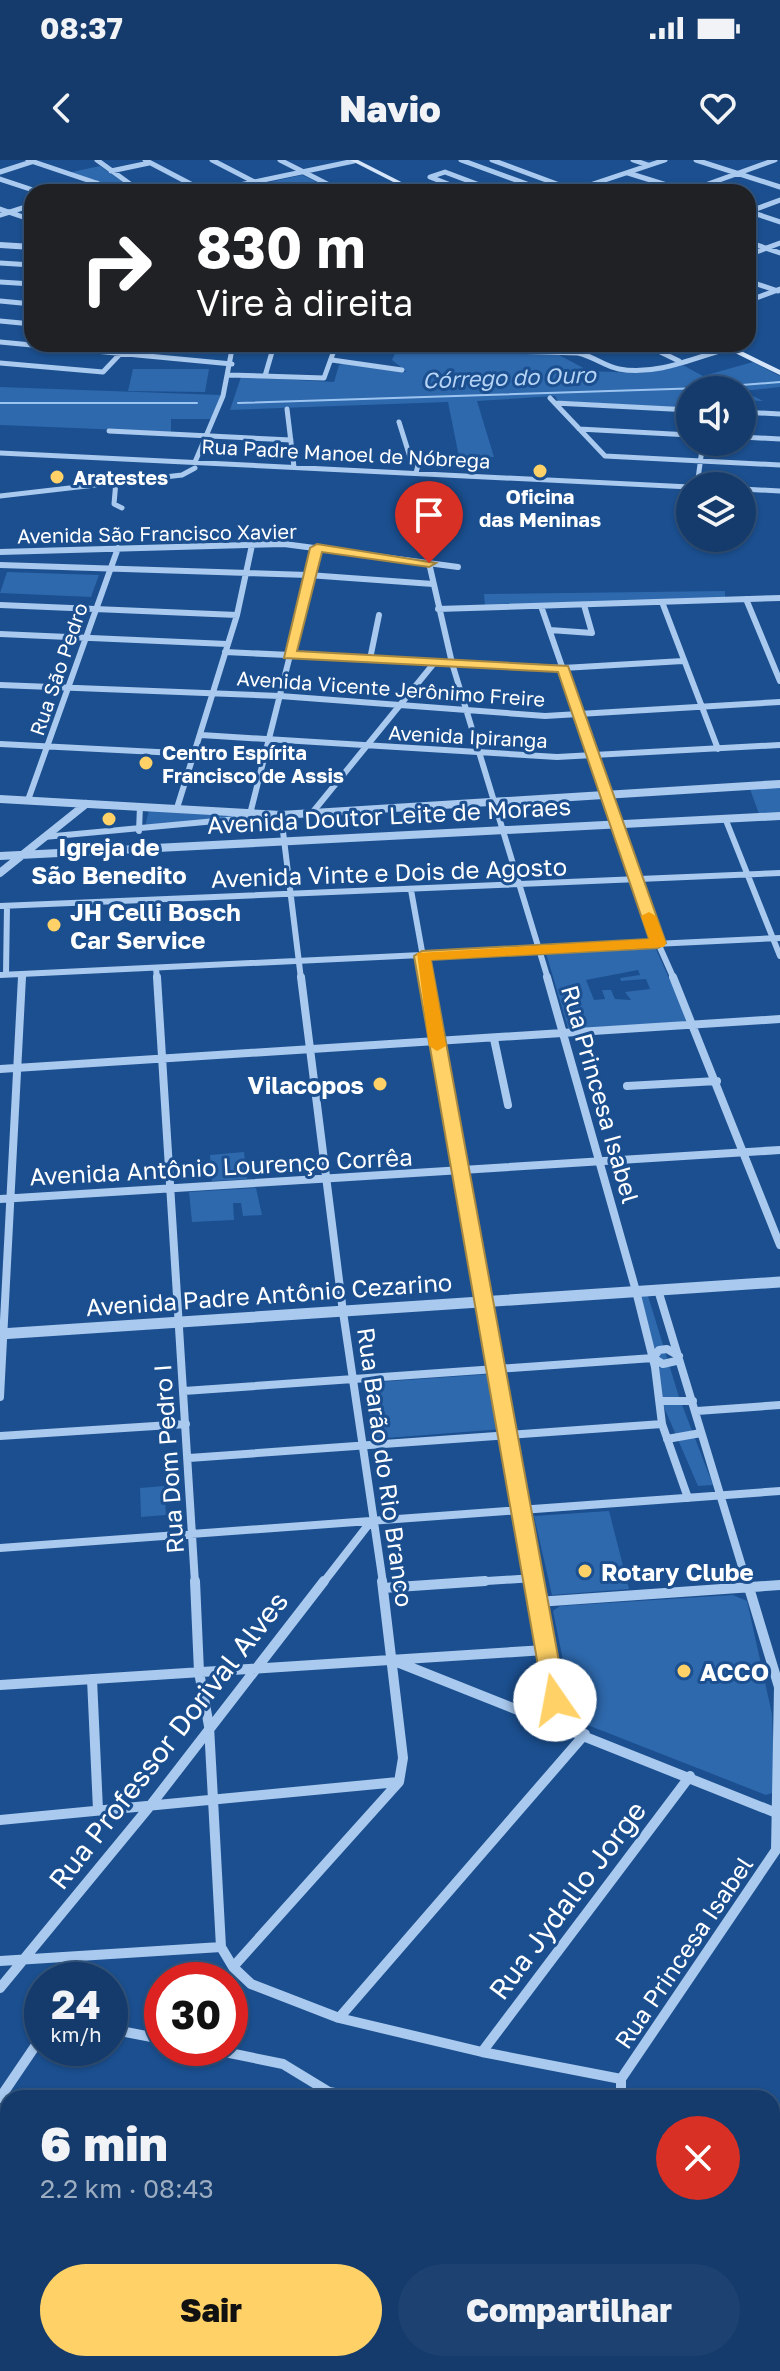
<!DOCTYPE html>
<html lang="pt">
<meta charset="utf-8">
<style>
body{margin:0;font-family:"Golos Text",sans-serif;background:#1d4271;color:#f1f3f6;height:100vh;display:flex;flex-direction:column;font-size:30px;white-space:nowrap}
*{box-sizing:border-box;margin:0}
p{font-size:26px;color:#9dadc1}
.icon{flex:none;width:44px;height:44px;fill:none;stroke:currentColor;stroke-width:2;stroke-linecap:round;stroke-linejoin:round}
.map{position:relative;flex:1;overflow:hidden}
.drawer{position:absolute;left:0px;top:1930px;width:780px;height:282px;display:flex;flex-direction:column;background:#143b6b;border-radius:24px 24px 0 0;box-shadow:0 2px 6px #0004,0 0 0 2px #33557e}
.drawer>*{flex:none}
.banner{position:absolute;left:24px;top:24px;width:732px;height:168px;border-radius:24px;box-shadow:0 2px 6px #0004,0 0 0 2px #33557e;background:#202124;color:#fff;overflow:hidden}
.tools{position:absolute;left:676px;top:216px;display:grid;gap:16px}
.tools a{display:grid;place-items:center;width:80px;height:80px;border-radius:50%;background:#143b6b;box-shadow:0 2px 6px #0004,0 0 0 2px #33557e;font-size:40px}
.speed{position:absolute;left:24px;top:1802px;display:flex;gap:16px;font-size:40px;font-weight:700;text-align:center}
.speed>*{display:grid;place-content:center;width:104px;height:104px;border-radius:50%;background:#143b6b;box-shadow:0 2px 6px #0004,0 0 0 2px #33557e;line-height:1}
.speed small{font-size:20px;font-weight:400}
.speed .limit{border:12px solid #d22;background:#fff;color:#111}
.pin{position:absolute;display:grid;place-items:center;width:68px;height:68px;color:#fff;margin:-82px -34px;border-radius:50% 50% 50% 0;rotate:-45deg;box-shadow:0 0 8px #0007}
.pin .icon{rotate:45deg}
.me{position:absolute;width:88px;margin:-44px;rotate:348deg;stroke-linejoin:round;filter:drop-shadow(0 0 6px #0008)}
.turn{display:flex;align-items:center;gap:28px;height:168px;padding:0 40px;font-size:36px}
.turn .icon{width:104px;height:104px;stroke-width:2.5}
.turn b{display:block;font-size:56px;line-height:68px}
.round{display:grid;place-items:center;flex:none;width:84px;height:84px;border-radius:42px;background:#1d4271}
.summary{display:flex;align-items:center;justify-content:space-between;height:136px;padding:0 40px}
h1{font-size:48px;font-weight:800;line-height:60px}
.primary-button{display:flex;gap:16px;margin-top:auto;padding:16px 40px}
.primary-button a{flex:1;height:92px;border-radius:48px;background:#ffd166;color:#111;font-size:32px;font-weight:800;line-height:92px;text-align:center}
.primary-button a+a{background:#1d4271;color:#f1f3f6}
.status{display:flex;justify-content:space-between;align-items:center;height:56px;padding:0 40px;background:#143b6b;direction:ltr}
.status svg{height:22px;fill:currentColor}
header{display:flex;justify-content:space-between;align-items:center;height:104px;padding:0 40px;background:#143b6b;font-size:36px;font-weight:800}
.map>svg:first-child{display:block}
</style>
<div class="status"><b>08:37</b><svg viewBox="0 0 49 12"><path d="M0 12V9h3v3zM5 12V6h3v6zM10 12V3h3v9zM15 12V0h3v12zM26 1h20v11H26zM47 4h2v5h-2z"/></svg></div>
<header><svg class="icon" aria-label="back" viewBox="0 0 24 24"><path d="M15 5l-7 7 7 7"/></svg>Navio<svg class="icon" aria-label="heart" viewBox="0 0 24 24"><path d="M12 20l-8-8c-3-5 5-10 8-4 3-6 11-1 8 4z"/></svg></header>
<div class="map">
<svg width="780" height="2211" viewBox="0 0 780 2211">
<rect width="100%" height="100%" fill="#1b4f8f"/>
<!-- green -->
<path fill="#2e69ad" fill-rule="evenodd" d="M 100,6 L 134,30 L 126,32 L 67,13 Z
M 302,15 L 329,28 L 281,32 L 266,23 Z
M 396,191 L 559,195 L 589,211 L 639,213 L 679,203 L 703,216 L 753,202 L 780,216 L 780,227 L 743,231 L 763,241 L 742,240 L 742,230 L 690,230 L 690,248 L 558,241 L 555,236 L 477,241 L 494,297 L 459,297 L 448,242 L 230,250 L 241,217 L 334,222 L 339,205 L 346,203 L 407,212 L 392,200 Z
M 133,209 L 209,209 L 205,232 L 128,231 Z
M 0,227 L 221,235 L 211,259 L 171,259 L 171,272 L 0,265 Z
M 7,412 L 99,415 L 91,437 L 0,433 Z
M 725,431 L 725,438 L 485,445 L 484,434 Z
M 780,627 L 780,653 L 759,654 L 750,629 Z
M 149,650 L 250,655 L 145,667 Z
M 655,787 L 688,861 L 569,871 L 546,793 ZM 638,810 L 640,815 L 620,818 L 621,821 L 646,819 L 650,829 L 625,832 L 631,840 L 615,839 L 611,830 L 602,830 L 605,839 L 594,840 L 586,820 Z
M 244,992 L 247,1019 L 212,1021 L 210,995 Z
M 256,1028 L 262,1055 L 243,1056 L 241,1043 L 233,1043 L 234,1060 L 192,1062 L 189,1032 Z
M 634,1126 L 645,1126 L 679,1237 L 713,1325 L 698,1326 L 660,1238 Z
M 492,1214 L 503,1269 L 373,1279 L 364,1223 Z
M 164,1326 L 166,1355 L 141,1357 L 140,1328 Z
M 609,1351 L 629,1429 L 552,1435 L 534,1356 Z
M 733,1435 L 747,1441 L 772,1554 L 775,1632 L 766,1635 L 585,1564 L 573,1549 L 553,1451 L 560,1446 Z"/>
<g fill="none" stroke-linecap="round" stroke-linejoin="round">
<!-- stream -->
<path stroke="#9cc4f0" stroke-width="2" d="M 0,243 L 197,243
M 238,243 L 703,228 L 780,222"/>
<!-- minor-far3 -->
<path stroke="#a9c9ee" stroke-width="5" d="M 28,0 L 123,32
M 97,0 L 141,32
M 145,0 L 206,32
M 212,0 L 274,32
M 280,0 L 343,32
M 461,0 L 549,32
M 492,0 L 573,30
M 633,0 L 648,5
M 696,0 L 780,27
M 111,11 L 149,3
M 0,12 L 34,1
M 628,13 L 689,32
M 0,19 L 39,32
M 71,32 L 97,23
M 206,32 L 354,1
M 367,32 L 395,26
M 469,32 L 430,17 L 445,12 L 498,32
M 569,32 L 665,0
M 686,32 L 775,0
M 0,49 L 32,60
M 748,51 L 780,62
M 748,52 L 780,40
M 0,55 L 32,45
M 748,82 L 780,93
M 748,95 L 780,83
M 0,103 L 32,105
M 748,121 L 778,131
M 0,122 L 32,124
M 0,141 L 32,144
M 748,141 L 780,129
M 0,161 L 32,164
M 0,182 L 232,204
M 260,184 L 578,193 C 593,196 604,206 619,209 C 656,216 694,198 729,188
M 644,184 L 679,201
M 332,200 L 402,210
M 0,203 L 103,212 L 121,193
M 229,215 L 324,218 L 336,185
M 265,216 L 274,185
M 550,238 L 605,296 L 780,305
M 555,243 L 690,250
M 287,249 L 294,307
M 742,252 L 780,254
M 399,262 L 410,297 L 419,301 L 416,313
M 579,269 L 690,275
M 109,271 L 291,280
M 742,277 L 780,279
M 0,293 L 690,327
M 195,302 L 223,236 L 233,184
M 116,321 L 114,344 L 122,348
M 697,326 L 703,282
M 742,329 L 780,331
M 0,336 L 182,315 L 195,308"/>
<!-- minor-far2 -->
<path stroke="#a9c9ee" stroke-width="6" d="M 0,392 L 284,384 L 458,407
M 429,403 L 452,503 L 548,819
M 0,405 L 308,415 L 433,424
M 746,439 L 780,521
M 662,442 L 718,589
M 0,445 L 237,455
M 541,446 L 658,783 L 674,819
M 438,449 L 780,438
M 550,470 L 592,473 L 584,445
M 0,474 L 227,484
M 225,492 L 563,508 L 683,501
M 370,499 L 379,455
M 0,525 L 280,536 L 545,556 L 780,542
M 201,575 L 557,597 L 780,585
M 0,584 L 196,594
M 28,640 L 118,388
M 177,648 L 237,455 L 252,385
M 312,653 L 435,502
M 249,658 L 317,388
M 725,658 L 780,796
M 139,671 L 140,646
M 44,677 L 281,655 L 301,819
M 411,730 L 427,819
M 0,746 L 780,713
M 156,808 L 157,819
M 6,814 L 7,746
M 0,815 L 780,778
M 22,819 L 22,814"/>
<!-- minor-far1 -->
<path stroke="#a9c9ee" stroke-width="8" d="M 157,817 L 195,1423
M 301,817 L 343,1152 L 383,1423
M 427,817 L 535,1423
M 547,817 L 636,1131 L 655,1207 L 662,1264 L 688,1338
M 673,817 L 780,1085
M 494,879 L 508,945
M 0,909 L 780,859
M 627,926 L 717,921
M 0,1039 L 780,990
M 658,1130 L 747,1423
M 667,1189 L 679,1196 L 676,1201 L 663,1204 L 653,1198 L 659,1190 Z
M 184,1231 L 653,1198
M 0,1237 L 22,817
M 660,1241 L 693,1241
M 697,1251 L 780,1245
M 0,1276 L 186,1264
M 667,1279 L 701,1273
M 189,1298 L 662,1264
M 0,1388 L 780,1331
M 323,1423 L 372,1360
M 455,1423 L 534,1418"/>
<!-- minor -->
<path stroke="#a9c9ee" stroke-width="10" d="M 195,1421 L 199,1512 L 209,1566 L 221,1787 L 233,1807 L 251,1824 L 339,1858 L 482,1892 L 621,1919
M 534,1421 L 560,1565
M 383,1428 L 485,1421
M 537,1442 L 780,1425
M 397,1502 L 779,1654
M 92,1519 L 98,1650
M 0,1525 L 545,1490
M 0,1660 L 398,1622
M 0,1801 L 221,1787
M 233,1807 L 399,1622 L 403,1598 L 382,1421
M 0,1828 L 150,1646 L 324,1421
M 339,1858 L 585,1574
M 110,1869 L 162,1879
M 205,1888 L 283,1904 L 329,1932 L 363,1938
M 482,1892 L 690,1616
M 621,1919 L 776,1690 L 779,1527 L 747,1421
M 621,1919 L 621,1938
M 0,1938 L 42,1876
M 0,1976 L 8,1983
M 0,2165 L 8,2172
M 45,2204 L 53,2211
M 281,2211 L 288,2204
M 400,2211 L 406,2204"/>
<!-- tertiary-far2 -->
<path stroke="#a9c9ee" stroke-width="6" d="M 0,85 L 32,87"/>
<!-- tertiary-far1 -->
<path stroke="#a9c9ee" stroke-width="8" d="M 0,639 L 281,655 L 780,624
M 0,696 L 780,656
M 0,713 L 86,644"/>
<!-- tertiary -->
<path stroke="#a9c9ee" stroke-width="11" d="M 0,1174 L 780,1122"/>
<!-- secondary -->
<path fill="#d6e6fa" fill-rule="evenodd" d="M 350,0 L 358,0 L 421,32 L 413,32 Z
M 717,184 L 727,184 L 780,210 L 780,215 Z"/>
</g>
<!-- route -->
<path fill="#ffd166" stroke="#a68842" stroke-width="2" d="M 317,384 L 436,403 L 429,407 L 322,392 L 297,491 L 568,506 L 666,783 L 658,788 L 431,800 L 566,1540 L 555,1548 L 544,1540 L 414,796 L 422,791 L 649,779 L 558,512 L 284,498 L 310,388 Z"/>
<!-- slow -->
<path fill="#f59e0b" d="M 649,752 L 656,756 L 666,783 L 664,787 L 431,800 L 446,886 L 437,891 L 429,886 L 417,793 L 649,779 L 641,756 Z"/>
<!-- markers -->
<g fill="#ffd166" stroke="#1b4f8f" stroke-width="3">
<circle cx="540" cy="311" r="8"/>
<circle cx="57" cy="317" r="8"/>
<circle cx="146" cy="603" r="8"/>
<circle cx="109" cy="659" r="8"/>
<circle cx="54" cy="765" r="8"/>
<circle cx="380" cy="924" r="8"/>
<circle cx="585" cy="1411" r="8"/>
<circle cx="684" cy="1511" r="8"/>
</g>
<g text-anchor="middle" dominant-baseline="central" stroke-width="6" stroke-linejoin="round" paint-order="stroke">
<!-- far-street labels -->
<g font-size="20" fill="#fff" stroke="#1b4f8f">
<text transform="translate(346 293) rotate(3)">Rua Padre Manoel de Nóbrega</text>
<text transform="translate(157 373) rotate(-1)">Avenida São Francisco Xavier</text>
<text transform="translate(58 509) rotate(-71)">Rua São Pedro</text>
<text transform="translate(391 528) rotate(4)">Avenida Vicente Jerônimo Freire</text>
<text transform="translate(468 576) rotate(3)">Avenida Ipiranga</text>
</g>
<!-- far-poi labels -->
<g font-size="20" font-weight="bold" fill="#fff" stroke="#1b4f8f" text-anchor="start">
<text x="73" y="317">Aratestes</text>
<text x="540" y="336" text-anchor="middle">Oficina<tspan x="540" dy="23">das Meninas</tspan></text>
<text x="162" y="592">Centro Espírita<tspan x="162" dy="23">Francisco de Assis</tspan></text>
</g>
<!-- far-water labels -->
<g font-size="22" font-style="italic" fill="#b5d3f5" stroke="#1b4f8f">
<text transform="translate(509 217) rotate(-2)">Córrego do Ouro</text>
</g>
<!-- street labels -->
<g font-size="24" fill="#fff" stroke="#1b4f8f">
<text transform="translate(389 655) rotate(-3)">Avenida Doutor Leite de Moraes</text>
<text transform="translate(389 712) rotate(-2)">Avenida Vinte e Dois de Agosto</text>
<text transform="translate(601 934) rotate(74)">Rua Princesa Isabel</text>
<text transform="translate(221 1006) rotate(-3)">Avenida Antônio Lourenço Corrêa</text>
<text transform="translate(269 1134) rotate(-4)">Avenida Padre Antônio Cezarino</text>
<text transform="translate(168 1299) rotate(-94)">Rua Dom Pedro I</text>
<text transform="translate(386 1307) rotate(82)">Rua Barão do Rio Branco</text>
<text transform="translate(683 1792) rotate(-56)">Rua Princesa Isabel</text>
</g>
<!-- poi labels -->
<g font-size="24" font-weight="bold" fill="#fff" stroke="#1b4f8f" text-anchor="start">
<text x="109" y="686" text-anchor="middle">Igreja de<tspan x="109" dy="28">São Benedito</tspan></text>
<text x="70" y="751">JH Celli Bosch<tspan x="70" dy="28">Car Service</tspan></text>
<text x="364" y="924" text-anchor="end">Vilacopos</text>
<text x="601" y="1411">Rotary Clube</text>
<text x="700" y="1511">ACCO</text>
</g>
<!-- near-street labels -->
<g font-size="28" fill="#fff" stroke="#1b4f8f">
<text transform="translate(168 1580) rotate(-52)">Rua Professor Dorival Alves</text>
<text transform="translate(567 1740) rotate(-53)">Rua Jydallo Jorge</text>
</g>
</g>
</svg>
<div class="tools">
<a><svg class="icon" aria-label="sound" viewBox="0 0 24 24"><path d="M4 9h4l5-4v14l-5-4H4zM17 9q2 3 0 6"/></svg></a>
<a><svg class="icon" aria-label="layers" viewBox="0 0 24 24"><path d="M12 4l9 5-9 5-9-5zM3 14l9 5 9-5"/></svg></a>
</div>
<div class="speed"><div>24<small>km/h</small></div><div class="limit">30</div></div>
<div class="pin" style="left:429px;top:403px;background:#d93025"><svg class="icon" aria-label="arrive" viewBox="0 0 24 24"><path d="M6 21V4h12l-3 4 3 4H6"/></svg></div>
<svg class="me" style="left:555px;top:1540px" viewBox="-20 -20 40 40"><circle r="19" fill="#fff"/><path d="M0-13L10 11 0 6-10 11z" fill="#ffd166"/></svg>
<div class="banner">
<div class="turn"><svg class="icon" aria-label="right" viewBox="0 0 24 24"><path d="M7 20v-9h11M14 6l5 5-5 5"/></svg><div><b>830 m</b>Vire à direita</div></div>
</div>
<section class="drawer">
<div class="summary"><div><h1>6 min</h1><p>2.2 km · 08:43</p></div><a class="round" style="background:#d93025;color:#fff"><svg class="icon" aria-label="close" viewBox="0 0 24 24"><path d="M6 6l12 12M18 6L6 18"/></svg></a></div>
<div class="primary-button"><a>Sair</a><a>Compartilhar</a></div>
</section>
</div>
